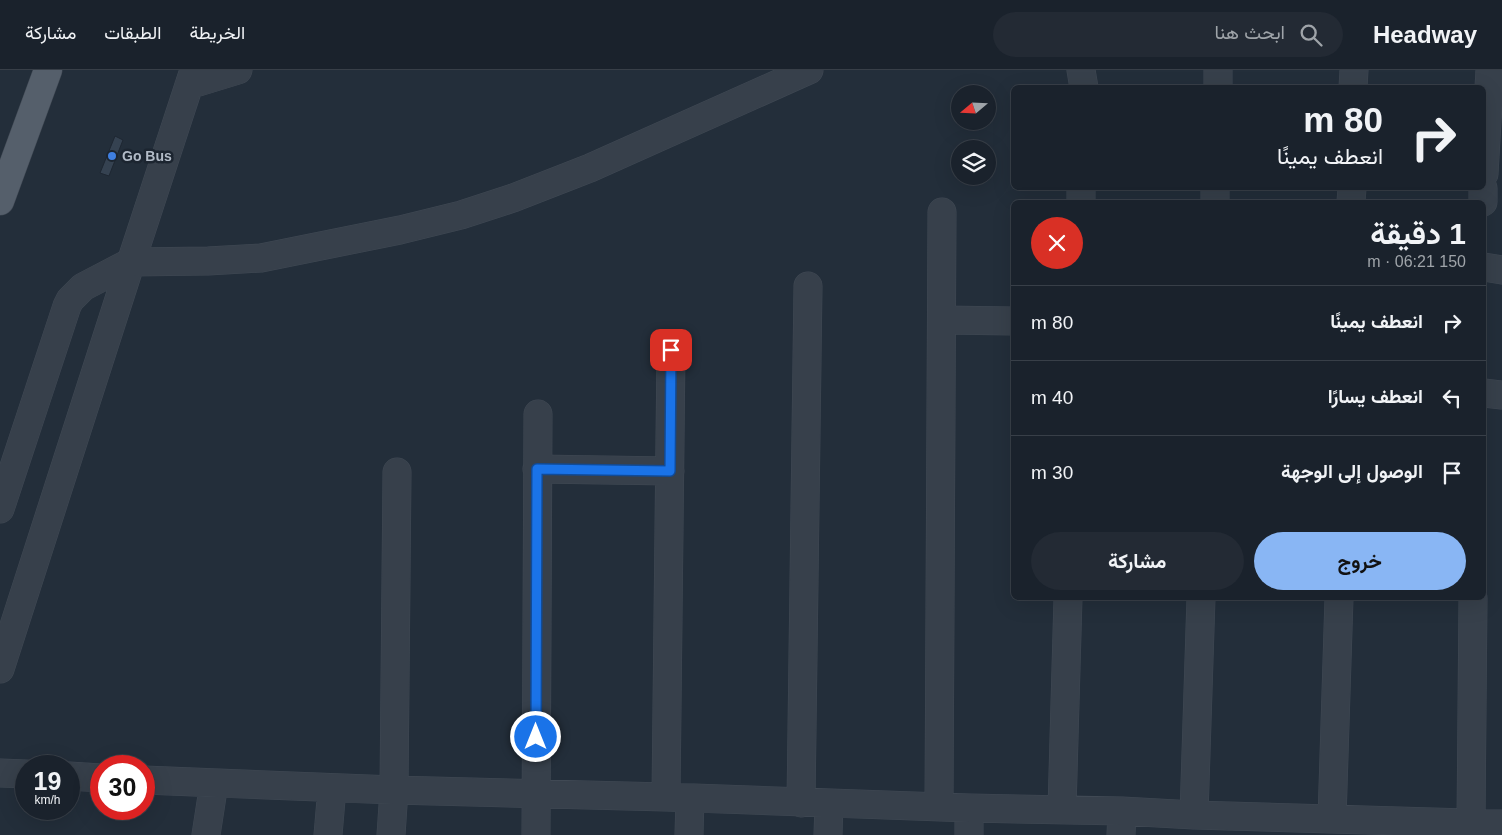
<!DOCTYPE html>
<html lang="ar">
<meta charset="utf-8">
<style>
body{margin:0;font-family:Helvetica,Vazirmatn,sans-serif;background:#232a34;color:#f1f3f6;direction:rtl;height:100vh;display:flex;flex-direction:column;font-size:19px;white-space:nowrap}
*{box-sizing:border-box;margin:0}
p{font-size:16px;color:#9fa4a9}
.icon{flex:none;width:28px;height:28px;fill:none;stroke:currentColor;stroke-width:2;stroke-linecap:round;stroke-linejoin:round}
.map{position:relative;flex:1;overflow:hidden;direction:ltr}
.side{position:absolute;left:1011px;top:130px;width:475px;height:400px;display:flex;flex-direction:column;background:#1a222c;border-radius:8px;box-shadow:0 5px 20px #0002,0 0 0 1px #383f48;direction:rtl}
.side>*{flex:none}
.top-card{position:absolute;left:1011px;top:15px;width:475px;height:105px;border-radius:8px;box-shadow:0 5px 20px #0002,0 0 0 1px #383f48;direction:rtl;background:#1a222c;color:#f1f3f6;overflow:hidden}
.needle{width:32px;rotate:251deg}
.fabs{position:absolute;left:951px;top:15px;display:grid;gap:10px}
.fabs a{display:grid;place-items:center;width:45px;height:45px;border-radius:50%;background:#1a222c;box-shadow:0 5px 20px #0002,0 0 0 1px #383f48;font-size:25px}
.speed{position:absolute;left:15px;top:685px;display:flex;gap:10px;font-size:25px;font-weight:700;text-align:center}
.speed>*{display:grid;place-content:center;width:65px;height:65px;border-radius:50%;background:#1a222c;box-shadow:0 5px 20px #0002,0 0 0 1px #383f48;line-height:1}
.speed small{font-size:12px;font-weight:400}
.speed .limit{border:8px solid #d22;background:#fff;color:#111}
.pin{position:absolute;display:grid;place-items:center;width:42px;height:42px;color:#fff;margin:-21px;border-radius:10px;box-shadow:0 2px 8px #0006}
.me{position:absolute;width:55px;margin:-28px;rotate:0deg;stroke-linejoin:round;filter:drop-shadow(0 0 4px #0008)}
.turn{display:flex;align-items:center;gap:18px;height:105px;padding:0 20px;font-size:22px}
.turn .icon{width:65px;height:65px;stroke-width:2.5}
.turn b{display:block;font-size:35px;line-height:42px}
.round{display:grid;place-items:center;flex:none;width:52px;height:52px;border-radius:26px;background:#232a34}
.head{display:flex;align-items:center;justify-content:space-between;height:85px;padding:0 20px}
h1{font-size:30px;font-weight:700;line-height:38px}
.button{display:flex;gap:10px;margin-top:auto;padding:10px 20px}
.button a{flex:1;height:58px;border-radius:30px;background:#89b6f4;color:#111;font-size:20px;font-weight:700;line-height:58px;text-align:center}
.button a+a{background:#232a34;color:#f1f3f6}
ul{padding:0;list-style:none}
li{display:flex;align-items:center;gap:15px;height:75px;padding:0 20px;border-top:1px solid #383f48}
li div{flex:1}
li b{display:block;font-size:19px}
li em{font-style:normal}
header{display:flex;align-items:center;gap:30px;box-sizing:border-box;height:70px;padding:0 25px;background:#1a222c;border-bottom:1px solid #383f48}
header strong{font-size:24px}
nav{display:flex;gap:28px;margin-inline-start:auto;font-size:18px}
.search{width:350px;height:45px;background:#232a34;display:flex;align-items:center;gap:12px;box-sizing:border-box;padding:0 18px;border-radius:28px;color:#9fa4a9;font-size:19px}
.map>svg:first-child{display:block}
</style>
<header>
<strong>Headway</strong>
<div class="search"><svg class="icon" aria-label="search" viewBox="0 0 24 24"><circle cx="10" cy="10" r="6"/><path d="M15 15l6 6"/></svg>ابحث هنا</div>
<nav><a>الخريطة</a><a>الطبقات</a><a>مشاركة</a></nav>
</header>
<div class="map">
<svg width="1502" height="765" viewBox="0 0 1502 765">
<rect width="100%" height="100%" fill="#232e3a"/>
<!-- building -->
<path fill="#354251" stroke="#1e2732" d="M 115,66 L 123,70 L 109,106 L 100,103 Z"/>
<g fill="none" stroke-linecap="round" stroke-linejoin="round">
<!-- minor casing -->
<g stroke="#404954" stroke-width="29">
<path id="minor" d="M 1081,0 L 1084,18
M 189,15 L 238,0
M 1218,18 L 1218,0
M 1353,18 L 1354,0
M 1484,104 L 1490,0
M 1081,132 L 1081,118
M 1215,132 L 1215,118
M 1351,132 L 1352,118
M 1483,132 L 1483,118
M 1484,197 L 1502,200
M 942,250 L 1014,251
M 1484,323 L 1502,325
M 537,399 L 670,401
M 0,439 L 67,236 L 70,230 L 83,217 L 131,192 L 208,191 L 261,188 L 400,160 L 461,145 L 513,128 L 590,98 L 809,0
M 0,599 L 131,192 L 194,0
M 0,703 L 26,704
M 69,706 L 101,708
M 144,710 L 394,720 L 666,727 L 969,738 L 1122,741 L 1194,745 L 1502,754
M 666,727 L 671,281
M 801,733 L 808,216
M 939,737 L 942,142
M 1062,739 L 1068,528
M 1194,745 L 1201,528
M 1332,749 L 1339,528
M 1471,753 L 1473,528
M 206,765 L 214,713
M 328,765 L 332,718
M 391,765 L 394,720 L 397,402
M 536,765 L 538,344
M 689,765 L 690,728
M 828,765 L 829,734
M 969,765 L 969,738
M 1121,765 L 1122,741"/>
</g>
<!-- major casing -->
<g stroke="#404954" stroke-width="29">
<path id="major" d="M 0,131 L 48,0"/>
</g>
<!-- minor -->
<use href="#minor" stroke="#37404b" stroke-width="28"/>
<!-- major -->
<use href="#major" stroke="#555f6b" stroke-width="28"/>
</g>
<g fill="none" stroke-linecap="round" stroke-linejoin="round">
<!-- route casing -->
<g stroke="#114b97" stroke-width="12">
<path id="route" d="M 536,667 L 537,399 L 670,401 L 671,280"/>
</g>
<!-- route -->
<use href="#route" stroke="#1a73e8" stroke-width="9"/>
</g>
<!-- markers -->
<circle fill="#3f7fe0" stroke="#1c2530" stroke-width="2" cx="112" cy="86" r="5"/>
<g text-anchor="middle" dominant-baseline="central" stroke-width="5" stroke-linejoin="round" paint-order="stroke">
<!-- poi labels -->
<g font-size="14" font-weight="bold" fill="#b2bbc7" stroke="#1c2530" text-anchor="start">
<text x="122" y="86">Go Bus</text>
</g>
</g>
</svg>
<div class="fabs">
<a><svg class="needle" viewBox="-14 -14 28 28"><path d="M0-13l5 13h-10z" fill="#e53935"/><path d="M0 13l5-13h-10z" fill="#9fa4a9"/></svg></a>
<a><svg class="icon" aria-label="layers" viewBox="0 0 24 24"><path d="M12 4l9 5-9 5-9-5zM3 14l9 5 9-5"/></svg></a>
</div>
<div class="speed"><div>19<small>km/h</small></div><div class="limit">30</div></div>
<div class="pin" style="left:671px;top:280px;background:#d93025"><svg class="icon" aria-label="arrive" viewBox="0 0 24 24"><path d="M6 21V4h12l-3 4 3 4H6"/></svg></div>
<svg class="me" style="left:536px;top:667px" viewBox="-20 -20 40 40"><circle r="17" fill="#1a73e8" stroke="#fff" stroke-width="3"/><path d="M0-11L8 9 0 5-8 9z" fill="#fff"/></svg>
<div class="top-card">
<div class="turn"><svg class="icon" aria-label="right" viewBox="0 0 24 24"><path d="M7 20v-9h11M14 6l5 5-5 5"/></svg><div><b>80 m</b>انعطف يمينًا</div></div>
</div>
<section class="side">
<div class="head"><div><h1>1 دقيقة</h1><p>150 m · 06:21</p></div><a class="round" style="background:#d93025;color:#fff"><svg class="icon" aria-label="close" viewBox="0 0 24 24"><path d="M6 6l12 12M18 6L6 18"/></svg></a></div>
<ul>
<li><svg class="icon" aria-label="right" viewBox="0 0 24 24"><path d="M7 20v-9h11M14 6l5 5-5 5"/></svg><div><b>انعطف يمينًا</b></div><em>80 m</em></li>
<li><svg class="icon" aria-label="left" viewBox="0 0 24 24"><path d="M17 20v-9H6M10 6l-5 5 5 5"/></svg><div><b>انعطف يسارًا</b></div><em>40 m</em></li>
<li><svg class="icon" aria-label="arrive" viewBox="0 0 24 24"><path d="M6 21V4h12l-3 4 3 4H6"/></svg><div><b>الوصول إلى الوجهة</b></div><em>30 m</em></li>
</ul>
<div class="button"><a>خروج</a><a>مشاركة</a></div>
</section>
</div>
